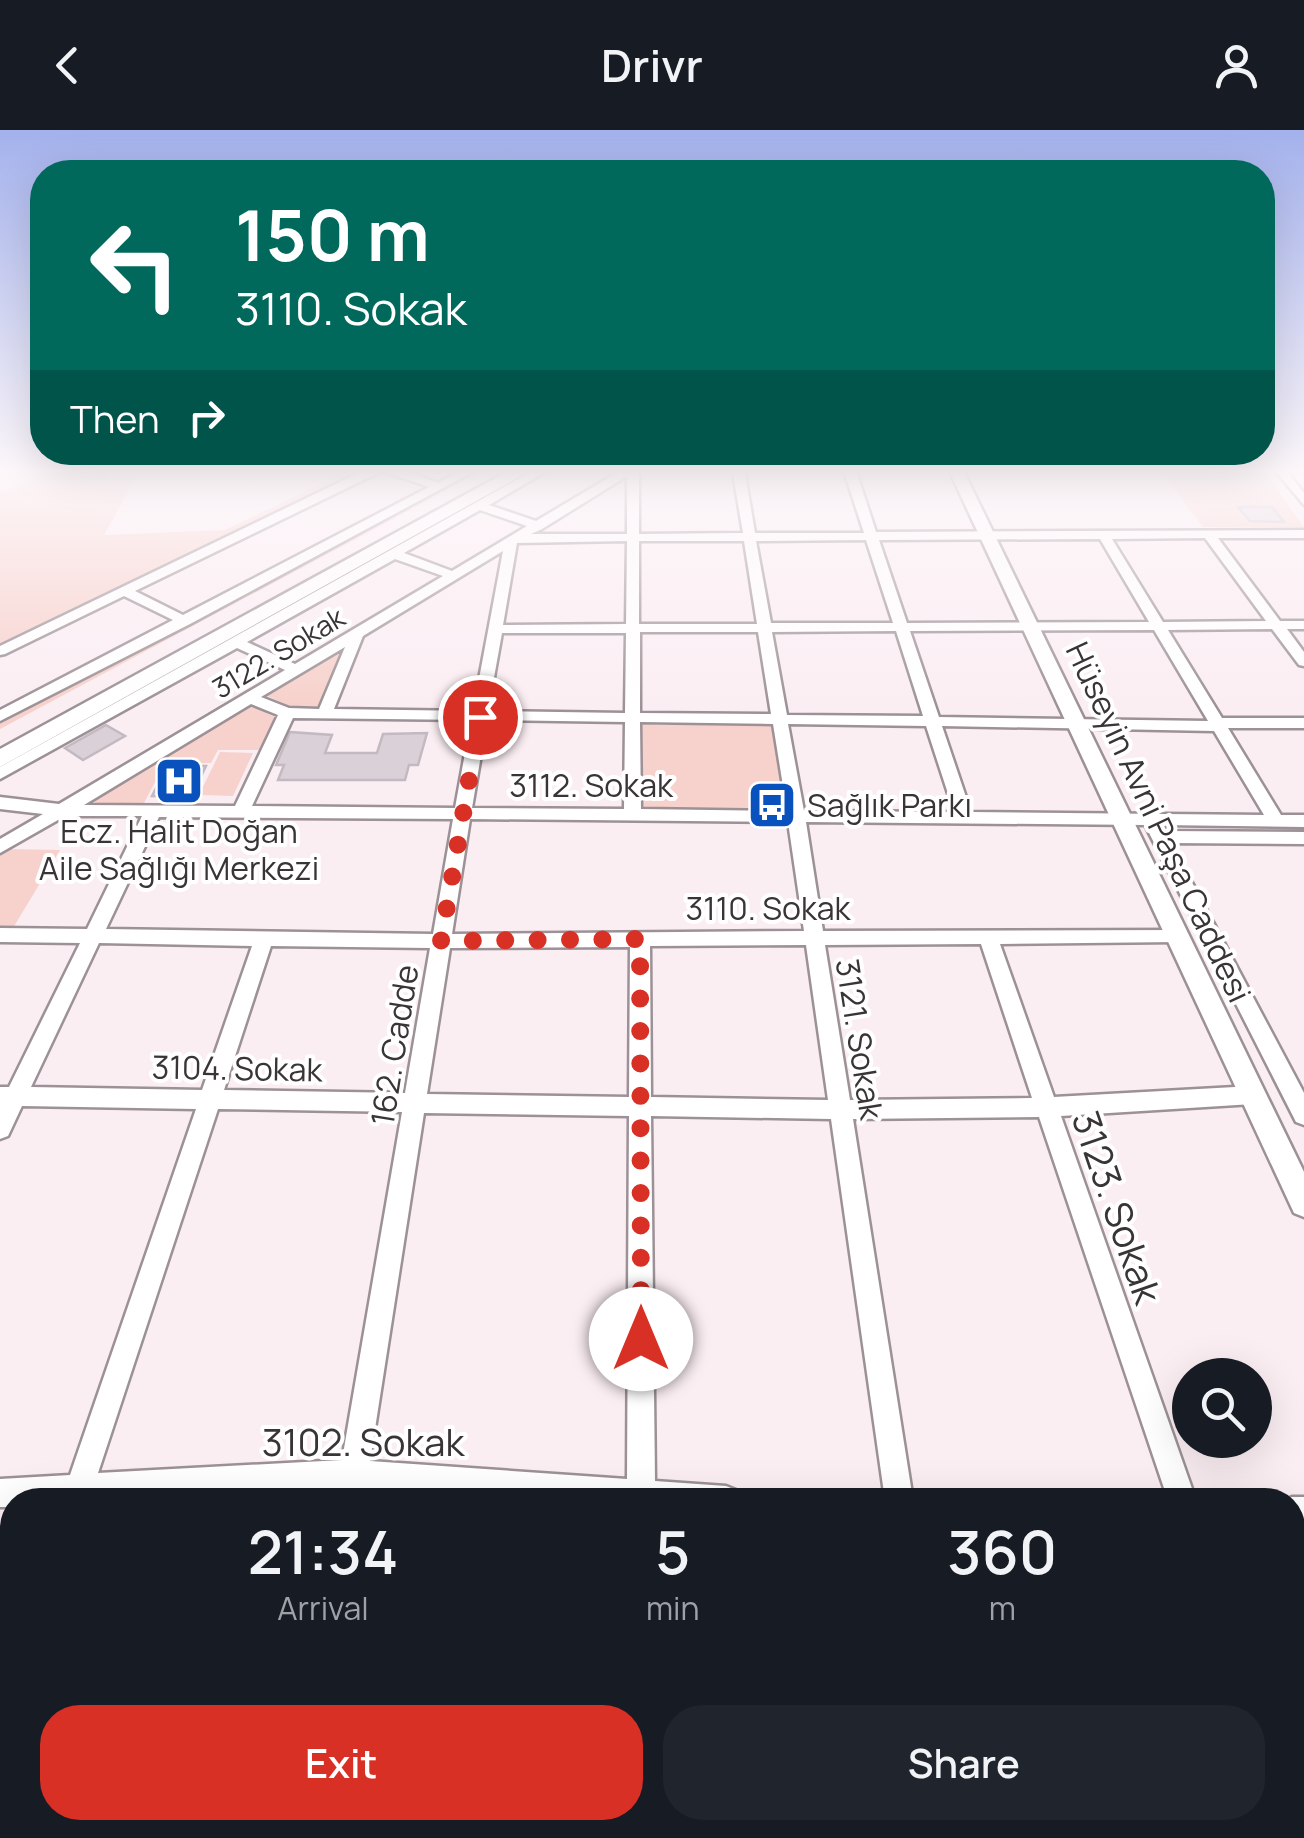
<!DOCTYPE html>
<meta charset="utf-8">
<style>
body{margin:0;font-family:Manrope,sans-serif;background:#20242c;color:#f1f3f6;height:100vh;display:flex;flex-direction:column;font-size:38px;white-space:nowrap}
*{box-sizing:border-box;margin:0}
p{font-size:32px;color:#9ea1a6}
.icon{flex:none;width:55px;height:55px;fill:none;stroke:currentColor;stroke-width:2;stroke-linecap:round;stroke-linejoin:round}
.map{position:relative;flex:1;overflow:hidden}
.drawer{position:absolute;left:0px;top:1358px;width:1305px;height:352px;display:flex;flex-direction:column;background:#171b24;border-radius:40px 40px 0 0;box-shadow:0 10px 40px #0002}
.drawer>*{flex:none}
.banner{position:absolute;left:30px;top:30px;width:1245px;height:305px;border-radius:40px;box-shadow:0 10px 40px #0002;background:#00695c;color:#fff;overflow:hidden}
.tools{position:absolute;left:1172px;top:1228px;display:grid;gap:20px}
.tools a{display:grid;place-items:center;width:100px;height:100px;border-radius:50%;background:#171b24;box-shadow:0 10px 40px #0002;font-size:50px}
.pin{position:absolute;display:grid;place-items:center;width:85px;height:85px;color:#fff;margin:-42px;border:5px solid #fff;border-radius:50%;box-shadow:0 2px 10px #0007}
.me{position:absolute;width:110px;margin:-55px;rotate:0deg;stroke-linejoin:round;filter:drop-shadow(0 0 8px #0008)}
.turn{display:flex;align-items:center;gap:35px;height:210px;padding:0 40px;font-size:45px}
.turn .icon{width:130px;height:130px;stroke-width:2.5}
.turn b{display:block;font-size:70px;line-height:85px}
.then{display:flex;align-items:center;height:95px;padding:0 40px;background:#0003;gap:20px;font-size:38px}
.eta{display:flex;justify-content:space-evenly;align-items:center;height:170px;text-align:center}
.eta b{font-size:60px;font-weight:600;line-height:70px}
.cta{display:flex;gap:20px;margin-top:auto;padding:20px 40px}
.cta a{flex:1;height:115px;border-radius:40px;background:#d93025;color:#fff;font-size:40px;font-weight:600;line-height:115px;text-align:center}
.cta a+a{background:#20242c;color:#f1f3f6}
header{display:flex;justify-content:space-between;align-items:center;height:130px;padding:0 40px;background:#171b24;font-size:45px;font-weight:600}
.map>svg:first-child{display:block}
</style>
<header><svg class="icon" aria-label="back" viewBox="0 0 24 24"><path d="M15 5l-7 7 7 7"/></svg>Drivr<svg class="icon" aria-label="person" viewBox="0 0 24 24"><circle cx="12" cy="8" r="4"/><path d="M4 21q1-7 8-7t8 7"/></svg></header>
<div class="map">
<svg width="1304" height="1708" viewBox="0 0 1304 1708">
<rect width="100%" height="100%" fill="#fbeef3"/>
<!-- green -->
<path fill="#f7d1cb" d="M 63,338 L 112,338 L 109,348 L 136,347 L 104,405 L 225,400 L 354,338 L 367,338 L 0,514 L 0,363 Z
M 482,338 L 489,338 L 0,599 L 0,594 Z
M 1159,338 L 1262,338 L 1304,397 L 1203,397 Z
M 339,520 L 344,521 L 320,578 L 291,577 L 265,565 Z
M 250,575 L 277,588 L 262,620 L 218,620 L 211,633 L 165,633 L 144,673 L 95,673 L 94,668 Z
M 642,595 L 772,595 L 785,679 L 640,679 Z
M 220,622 L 253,623 L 233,666 L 199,665 Z
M 6,719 L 60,720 L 13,798 L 0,797 L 0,722 Z"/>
<!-- building -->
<path fill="#dad0d8" stroke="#c3b9c1" stroke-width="2.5" d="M 1238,377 L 1272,377 L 1284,392 L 1250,391 Z
M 106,595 L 125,606 L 83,630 L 65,618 Z
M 290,602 L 332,605 L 325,623 L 377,623 L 383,604 L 427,603 L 418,635 L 409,635 L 405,650 L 278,650 L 284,635 L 276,635 Z
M 168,635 L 206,636 L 191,667 L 152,666 Z"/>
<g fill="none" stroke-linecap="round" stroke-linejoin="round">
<!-- minor casing -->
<g stroke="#9c9196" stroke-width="5">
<path id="minor" d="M 369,338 L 396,338 L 438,353 L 466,338 L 480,338 L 190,494 L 0,591 L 0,580 L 173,490 L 124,466 L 5,524 L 0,525 L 0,516 ZM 382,341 L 429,357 L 183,485 L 135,461 Z
M 538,338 L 552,338 L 489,375 L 536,391 L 625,338 L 639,338 L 639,404 L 743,403 L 732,338 L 744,338 L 755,403 L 864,403 L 843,338 L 855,338 L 876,402 L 1304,400 L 1304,408 L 1218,408 L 1280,491 L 1304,491 L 1304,499 L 1287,499 L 1304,522 L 1304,536 L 1299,535 L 1272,499 L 1168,500 L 1222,588 L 1304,588 L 1304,598 L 1228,598 L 1281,685 L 1304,685 L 1304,697 L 1162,695 L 1165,701 L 1304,702 L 1304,714 L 1171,713 L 1304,963 L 1304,995 L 1296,992 L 1145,695 L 806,692 L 823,801 L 1184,800 L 1187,805 L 1177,812 L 1000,814 L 1054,967 L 1253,956 L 1261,958 L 1264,965 L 1261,972 L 1253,974 L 1061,986 L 1196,1370 L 1168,1370 L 1039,987 L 853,989 L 913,1370 L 885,1370 L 831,989 L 651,986 L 655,1351 L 726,1356 L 736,1360 L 740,1370 L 522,1370 L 366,1359 L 364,1370 L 336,1370 L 337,1359 L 136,1370 L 12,1370 L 12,1377 L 0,1377 L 0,1349 L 70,1345 L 196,979 L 22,976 L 8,1006 L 0,1009 L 0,957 L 9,957 L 80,813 L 0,812 L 0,798 L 87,799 L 142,686 L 65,686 L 0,723 L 0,709 L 43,684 L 0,679 L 0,667 L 59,674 L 285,540 L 237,518 L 0,649 L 0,637 ZM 627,346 L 627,404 L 531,404 L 542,399 ZM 480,380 L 527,396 L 452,441 L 404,423 ZM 1205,408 L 1266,491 L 1163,492 L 1112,409 ZM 1100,409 L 1149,492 L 907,493 L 879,410 ZM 866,410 L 893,493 L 771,493 L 756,411 ZM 627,411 L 626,494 L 503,495 L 517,413 ZM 639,411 L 744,411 L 757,494 L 639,494 ZM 503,421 L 473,581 L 334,579 L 363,506 ZM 395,429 L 443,446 L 295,534 L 247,512 ZM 1154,500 L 1208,591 L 939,587 L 910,501 ZM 896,501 L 923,586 L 787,585 L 772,502 ZM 640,502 L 758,502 L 771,584 L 640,583 ZM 502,503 L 626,503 L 625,583 L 488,581 ZM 345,517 L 319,579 L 289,578 L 261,567 ZM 251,574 L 278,585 L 235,676 L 84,675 ZM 293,588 L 471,590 L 455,678 L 252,676 ZM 487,590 L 625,592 L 624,679 L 472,678 ZM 640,592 L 773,594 L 787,681 L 641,679 ZM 788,594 L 926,596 L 954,682 L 804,681 ZM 942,596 L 1214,601 L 1264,685 L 971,682 ZM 159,687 L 453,689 L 433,804 L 106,799 ZM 470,689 L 788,692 L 804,801 L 452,804 ZM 99,813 L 252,816 L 202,960 L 31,957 ZM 981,814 L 1032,968 L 850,970 L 825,815 ZM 806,815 L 828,970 L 651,967 L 650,816 ZM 271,816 L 430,818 L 405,963 L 224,960 ZM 630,817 L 629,967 L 427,964 L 450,818 ZM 218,979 L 402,982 L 342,1330 L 98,1343 ZM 424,983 L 629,986 L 627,1349 L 370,1331 Z
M 1273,338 L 1284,338 L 1304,363 L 1304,375 Z
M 1295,338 L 1304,338 L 1304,342 L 1296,340 Z
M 1292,1367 L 1304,1367 L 1304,1397 L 1292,1397 L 1292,1370 L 1286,1370 Z
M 0,1551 L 12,1551 L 12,1583 L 0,1583 Z
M 1292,1599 L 1304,1599 L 1304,1633 L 1292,1632 Z"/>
</g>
<!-- major casing -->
<g stroke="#9c9196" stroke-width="5">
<path id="major" d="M 948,338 L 962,338 L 1304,1042 L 1304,1087 L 1294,1083 Z
M 12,1639 L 12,1681 L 0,1682 L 0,1640 Z
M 877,1698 L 1055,1698 L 1060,1708 L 882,1708 Z"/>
</g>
<!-- highway casing -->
<g stroke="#9c9196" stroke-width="5">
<path id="highway" d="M 514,338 L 535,338 L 0,637 L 0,619 Z"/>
</g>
<!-- minor -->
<use href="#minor" fill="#fff" fill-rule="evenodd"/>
<!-- major -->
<use href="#major" fill="#fff" fill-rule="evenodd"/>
<!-- highway -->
<use href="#highway" fill="#fff" fill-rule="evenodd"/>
</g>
<!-- sky -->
<linearGradient id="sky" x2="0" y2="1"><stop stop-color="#a3b1ec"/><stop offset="0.59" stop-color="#fdf7fa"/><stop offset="1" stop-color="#fdf7fa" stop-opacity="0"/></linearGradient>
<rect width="1304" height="577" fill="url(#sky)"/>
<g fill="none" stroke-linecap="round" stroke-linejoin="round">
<!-- route -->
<path stroke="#d93025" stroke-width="18" stroke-dasharray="0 32.4" d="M 480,587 L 441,811 L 640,809 L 641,1209"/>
</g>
<!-- icons -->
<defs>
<g id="hospital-square" transform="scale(2.5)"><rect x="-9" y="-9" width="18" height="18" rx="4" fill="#0951bc" stroke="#fff"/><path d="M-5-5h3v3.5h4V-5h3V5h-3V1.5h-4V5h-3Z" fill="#fff"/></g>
<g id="bus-square" transform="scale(2.5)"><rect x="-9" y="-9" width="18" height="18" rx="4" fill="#0951bc" stroke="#fff"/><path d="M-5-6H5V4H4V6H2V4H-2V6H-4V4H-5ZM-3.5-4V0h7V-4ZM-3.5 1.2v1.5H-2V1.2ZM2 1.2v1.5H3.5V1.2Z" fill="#fff"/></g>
</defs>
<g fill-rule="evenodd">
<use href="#hospital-square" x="179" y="651"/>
<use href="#bus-square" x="772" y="675"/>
</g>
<g text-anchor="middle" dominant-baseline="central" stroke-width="8" stroke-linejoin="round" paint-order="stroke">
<!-- far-street labels -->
<g font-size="28" fill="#393436" stroke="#fff">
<text transform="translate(278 522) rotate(-31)">3122. Sokak</text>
</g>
<!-- street labels -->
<g font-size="32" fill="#393436" stroke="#fff">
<text x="591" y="655">3112. Sokak</text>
<text transform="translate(1159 692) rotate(65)">Hüseyin Avni Paşa Caddesi</text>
<text x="768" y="778">3110. Sokak</text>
<text transform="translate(860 909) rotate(81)">3121. Sokak</text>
<text transform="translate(394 915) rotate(-81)">162. Cadde</text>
<text transform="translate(237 938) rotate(1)">3104. Sokak</text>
</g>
<!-- poi labels -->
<g font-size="32" fill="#393436" stroke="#fff" text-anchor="start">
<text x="807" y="675">Sağlık Parkı</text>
<text x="179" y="701" text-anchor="middle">Ecz. Halit Doğan<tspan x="179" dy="37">Aile Sağlığı Merkezi</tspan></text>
</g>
<!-- near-street labels -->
<g font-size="38" fill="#393436" stroke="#fff">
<text transform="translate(1118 1077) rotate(71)">3123. Sokak</text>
<text x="363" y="1311">3102. Sokak</text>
</g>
</g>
</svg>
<div class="tools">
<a><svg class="icon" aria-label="search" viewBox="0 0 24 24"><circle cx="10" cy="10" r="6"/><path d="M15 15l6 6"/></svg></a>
</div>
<div class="pin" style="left:480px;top:587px;background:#d93025"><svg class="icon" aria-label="arrive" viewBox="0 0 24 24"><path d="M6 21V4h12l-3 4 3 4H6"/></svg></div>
<svg class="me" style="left:641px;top:1209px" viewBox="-20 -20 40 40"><circle r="19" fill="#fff"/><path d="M0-13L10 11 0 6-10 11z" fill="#d93025"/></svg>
<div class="banner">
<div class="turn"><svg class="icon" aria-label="left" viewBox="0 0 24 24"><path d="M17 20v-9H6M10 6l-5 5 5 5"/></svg><div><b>150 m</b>3110. Sokak</div></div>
<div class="then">Then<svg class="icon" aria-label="right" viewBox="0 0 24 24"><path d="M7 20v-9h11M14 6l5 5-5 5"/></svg></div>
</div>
<section class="drawer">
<div class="eta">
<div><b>21:34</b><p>Arrival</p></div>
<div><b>5</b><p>min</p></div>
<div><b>360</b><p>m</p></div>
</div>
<div class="cta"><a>Exit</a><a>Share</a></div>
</section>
</div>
